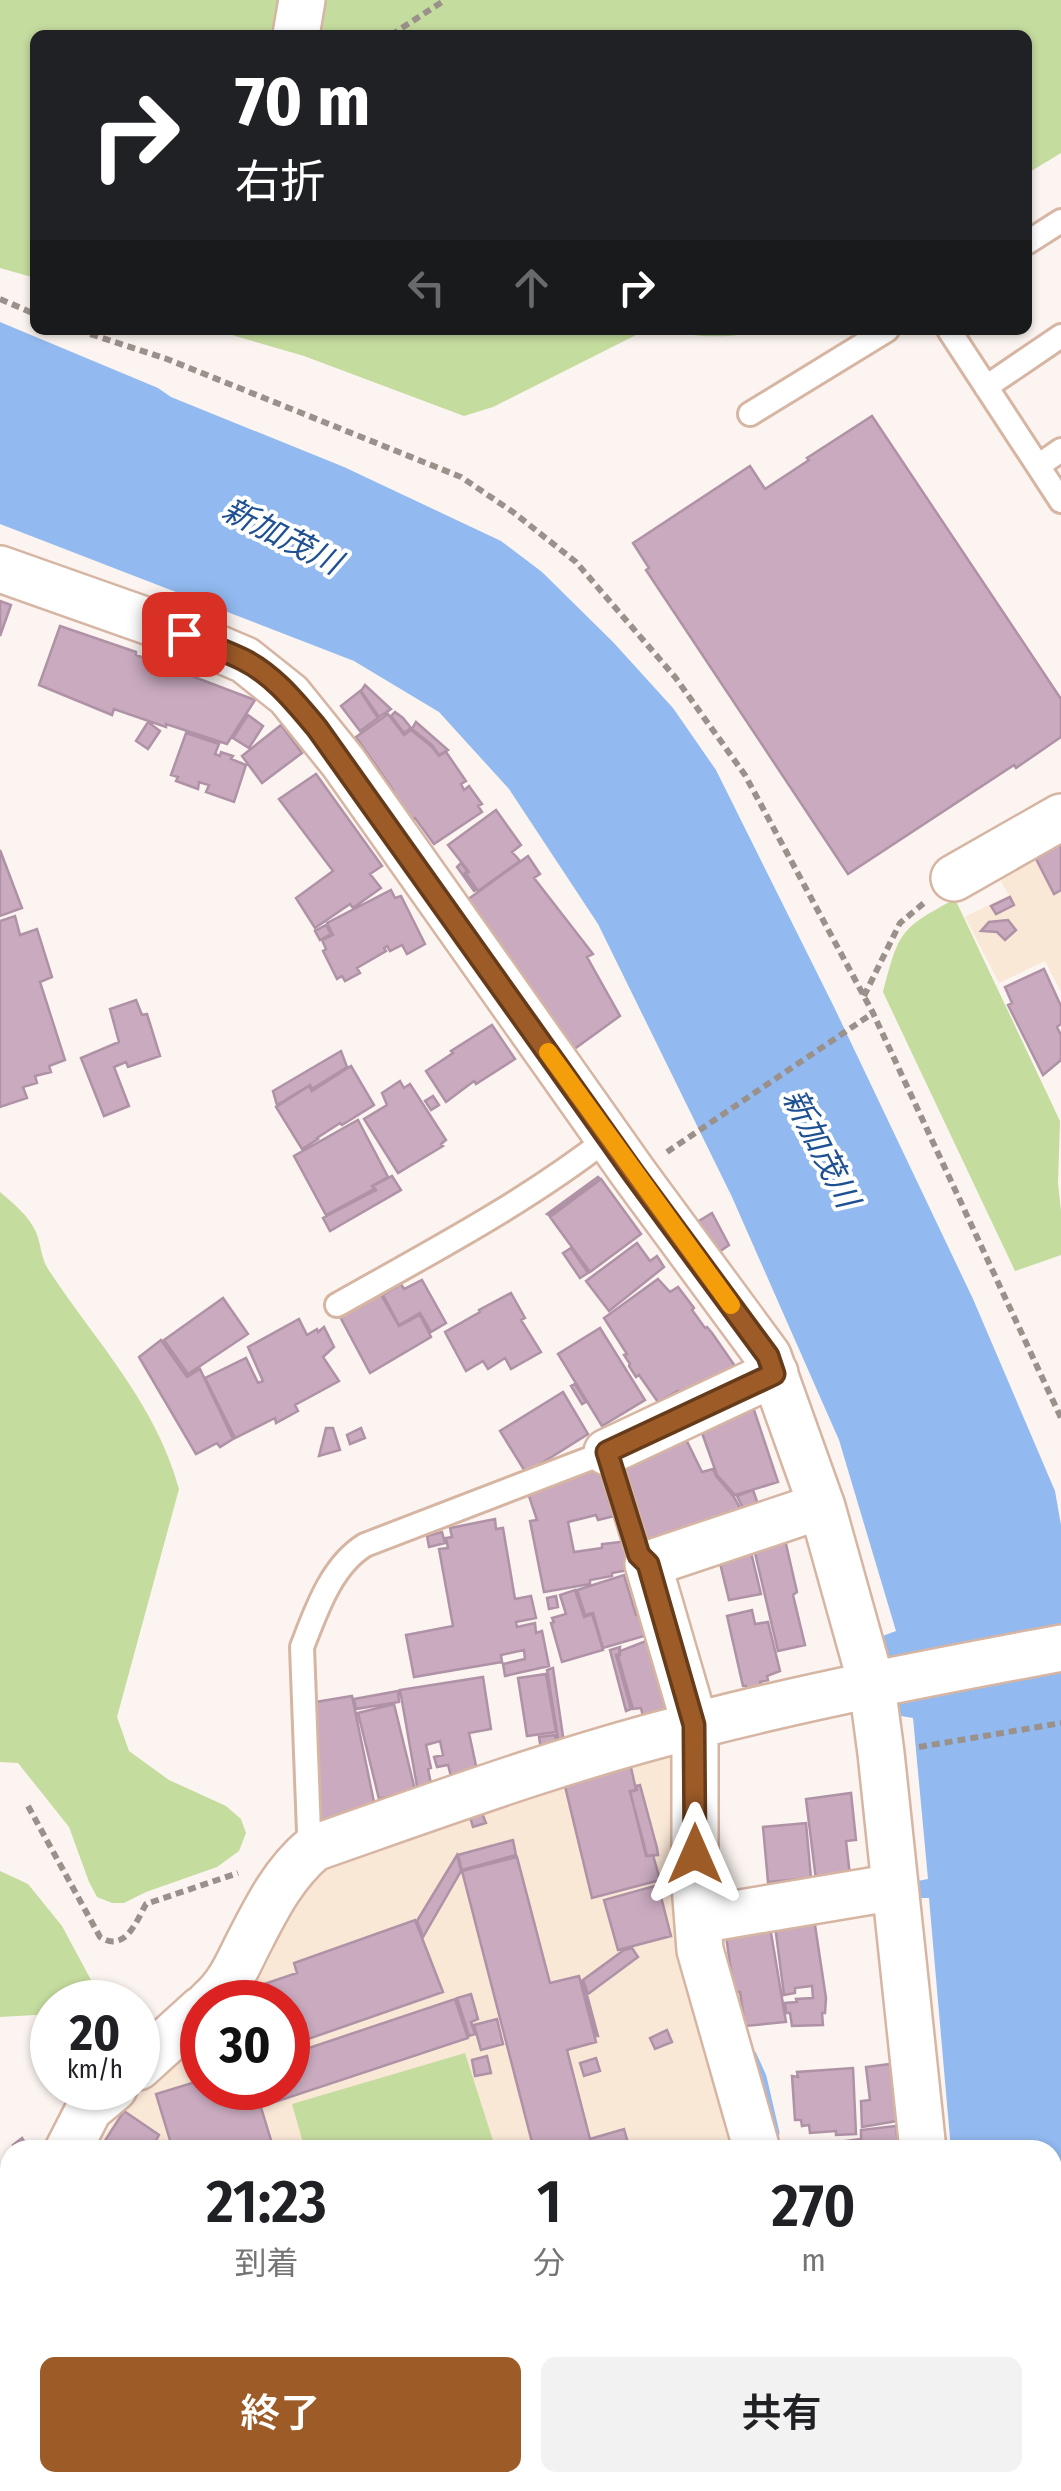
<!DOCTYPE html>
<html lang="ja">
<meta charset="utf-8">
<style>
body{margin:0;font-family:"Fira Sans Condensed","Noto Sans JP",sans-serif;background:#f2f2f2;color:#202124;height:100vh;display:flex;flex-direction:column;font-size:38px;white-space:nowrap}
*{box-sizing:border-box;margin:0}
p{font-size:32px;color:#757577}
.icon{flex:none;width:55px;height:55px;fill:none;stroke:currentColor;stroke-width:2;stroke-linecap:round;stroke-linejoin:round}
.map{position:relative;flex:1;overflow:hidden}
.panel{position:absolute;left:0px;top:2140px;width:1062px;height:352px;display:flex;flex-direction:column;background:#fff;border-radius:30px 30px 0 0;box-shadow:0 2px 8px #0004}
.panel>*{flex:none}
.hud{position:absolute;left:30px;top:30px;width:1002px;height:305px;border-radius:15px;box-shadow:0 2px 8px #0004;background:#202124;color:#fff;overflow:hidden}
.speed{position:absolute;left:30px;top:1980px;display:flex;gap:20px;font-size:50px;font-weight:700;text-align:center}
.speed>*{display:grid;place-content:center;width:130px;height:130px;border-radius:50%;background:#fff;box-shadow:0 2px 8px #0004;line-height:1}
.speed small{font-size:25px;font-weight:400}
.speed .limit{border:15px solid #d22;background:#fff;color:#111}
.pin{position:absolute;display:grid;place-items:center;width:85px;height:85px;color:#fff;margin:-42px;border-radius:20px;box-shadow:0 5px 15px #0006}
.me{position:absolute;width:110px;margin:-55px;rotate:0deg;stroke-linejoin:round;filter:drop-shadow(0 0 8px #0008)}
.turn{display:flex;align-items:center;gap:35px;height:210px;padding:0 40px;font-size:45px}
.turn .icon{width:130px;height:130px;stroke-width:2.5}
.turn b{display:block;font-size:70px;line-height:85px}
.lanes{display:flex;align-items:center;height:95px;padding:0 40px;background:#0003;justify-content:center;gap:50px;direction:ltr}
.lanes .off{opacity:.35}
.eta{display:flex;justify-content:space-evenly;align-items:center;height:170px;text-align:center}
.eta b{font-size:60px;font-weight:600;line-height:70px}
.button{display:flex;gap:20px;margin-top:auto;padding:20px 40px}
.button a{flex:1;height:115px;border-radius:15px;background:#9d5b28;color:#fff;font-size:40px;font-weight:600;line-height:115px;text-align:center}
.button a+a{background:#f2f2f2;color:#202124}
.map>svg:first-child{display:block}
</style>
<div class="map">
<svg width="1061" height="2491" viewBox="0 0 1061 2491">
<rect width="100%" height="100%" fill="#fbf4f0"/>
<!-- education -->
<path fill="#fae8d7" d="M 1061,833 L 1061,992 L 1045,961 L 999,983 L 965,917 L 1009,895 L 1001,882 L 1006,863 Z
M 675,1746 L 742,2150 L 94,2150 L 135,2093 L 202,2034 L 202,2088 L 288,2088 L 288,2002 L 239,2002 L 265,1968 L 287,1919 L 312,1882 L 336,1861 Z
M 10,2301 L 10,2482 L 388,2483 L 361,2491 L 0,2491 L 0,2309 Z
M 419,2482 L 841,2482 L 844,2491 L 392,2491 Z"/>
<!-- green -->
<path fill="#c5dc9f" d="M 0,0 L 1061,0 L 1061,153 L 1028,173 L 1028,35 L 35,35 L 35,278 L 0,268 Z
M 215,330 L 755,330 C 719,345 676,328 638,334 L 493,407 L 464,416 L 304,356 Z
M 955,899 L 1060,1121 L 1058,1183 L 1061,1211 L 1061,1255 L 1015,1271 L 883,992 C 899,932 899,929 955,899 Z
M 0,1192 C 13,1203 29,1216 36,1232 C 41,1244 41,1258 48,1269 C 96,1342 155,1402 179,1489 L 117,1717 L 129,1751 L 169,1780 L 226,1806 L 241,1819 L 246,1833 L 239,1851 L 217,1867 L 146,1892 L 124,1903 L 112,1903 L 97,1897 L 89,1882 L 69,1827 L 18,1763 L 0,1762 Z
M 0,1871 L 28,1884 L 62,1926 L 91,1980 L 84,2002 L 52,2002 L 52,2014 L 0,2017 Z
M 465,2053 L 496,2150 L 305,2150 L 292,2104 Z
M 10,2332 L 10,2482 L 121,2483 L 124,2491 L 0,2491 L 0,2341 Z"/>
<!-- water -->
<path fill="#92baf0" d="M 0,322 L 158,388 L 171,397 L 344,467 L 501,541 L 542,572 L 613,642 L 673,708 L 716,770 L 834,1007 L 973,1299 L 1055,1491 L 1061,1525 L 1061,2491 L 980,2491 L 980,2483 L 1052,2482 L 1052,2150 L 951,2150 L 929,1898 L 913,1898 L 912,1882 L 928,1879 L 913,1718 L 895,1715 L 877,1638 L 896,1631 L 839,1440 L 732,1197 L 598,924 L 509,789 L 439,712 L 354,661 L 0,524 Z"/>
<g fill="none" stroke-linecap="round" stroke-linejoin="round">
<!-- stream -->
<path stroke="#92baf0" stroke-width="11" d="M 716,1858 L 722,1904
M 751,2055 L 761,2077 L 774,2133
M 330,2491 L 358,2482"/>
</g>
<!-- building -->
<path fill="#c9aabf" stroke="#af92a6" stroke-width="2.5" d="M 872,416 L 1061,699 L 1061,737 L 1016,768 L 1014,765 L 848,874 L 646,570 L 649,568 L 633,543 L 750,466 L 765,489 L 809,460 L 807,458 Z
M 0,601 L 11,605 L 0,636 Z
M 60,626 L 136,652 L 136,655 L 255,700 L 227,744 L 166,724 L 166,727 L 114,709 L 112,715 L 39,685 Z
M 365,685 L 391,709 L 379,717 L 361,691 Z
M 360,691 L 378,718 L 360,731 L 341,706 Z
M 395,712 L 403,718 L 411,728 L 404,733 L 391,716 Z
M 388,714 L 404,735 L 411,730 L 431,746 L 439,756 L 446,752 L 466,781 L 461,784 L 464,790 L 469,786 L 482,804 L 478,806 L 482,812 L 434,844 L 415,818 L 409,821 L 391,791 L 393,790 L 356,737 Z
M 248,715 L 263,726 L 249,748 L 233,738 Z
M 148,722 L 160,731 L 148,749 L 136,741 Z
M 416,722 L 448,750 L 439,755 L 432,745 L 412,729 Z
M 281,725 L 302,753 L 262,783 L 242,756 Z
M 186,733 L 219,744 L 215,754 L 220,756 L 221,752 L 233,756 L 231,759 L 246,765 L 234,802 L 206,792 L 209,785 L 199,782 L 198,789 L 176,781 L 178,777 L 171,775 Z
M 316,774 L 382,866 L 370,874 L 381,888 L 353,908 L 350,904 L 315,928 L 296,898 L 333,871 L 279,799 Z
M 496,810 L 521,845 L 512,852 L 520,861 L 478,891 L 466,874 L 469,872 L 448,845 Z
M 1061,838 L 1061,890 L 1054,894 L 1033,853 Z
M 0,850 L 22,908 L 0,916 Z
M 528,856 L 540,874 L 534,878 L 593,954 L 587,957 L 620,1016 L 573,1050 L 467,900 Z
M 461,863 L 467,871 L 464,874 L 476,890 L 474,891 L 457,867 Z
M 391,890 L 395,898 L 401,896 L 425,944 L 407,954 L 402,945 L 390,951 L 387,946 L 384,948 L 386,951 L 357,968 L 360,973 L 345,981 L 342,976 L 337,979 L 323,951 L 326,949 L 322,940 L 333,935 L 327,923 Z
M 1010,897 L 1014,905 L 996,914 L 991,906 Z
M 15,916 L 20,935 L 37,929 L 52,977 L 40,982 L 65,1060 L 49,1066 L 51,1072 L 35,1076 L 37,1083 L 23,1087 L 27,1098 L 0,1107 L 0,921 Z
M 1008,920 L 1016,930 L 1005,940 L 997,932 L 981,931 L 989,922 Z
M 326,925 L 331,934 L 320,940 L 315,931 Z
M 1044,969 L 1061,1006 L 1061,1024 L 1057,1027 L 1061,1035 L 1061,1060 L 1043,1075 L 1008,1005 L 1012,1003 L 1005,987 Z
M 136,1000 L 142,1015 L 147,1014 L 160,1056 L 128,1067 L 126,1062 L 114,1067 L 129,1106 L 104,1116 L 81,1058 L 119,1042 L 110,1009 Z
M 492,1025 L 515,1059 L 476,1084 L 474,1081 L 446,1102 L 426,1071 L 453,1053 L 451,1051 Z
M 341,1051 L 347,1067 L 312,1089 L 310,1085 L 277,1105 L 273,1091 Z
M 351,1066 L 374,1105 L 342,1125 L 340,1123 L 317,1138 L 318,1139 L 302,1149 L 276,1107 L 309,1086 L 312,1091 Z
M 400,1081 L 404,1088 L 410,1084 L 446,1140 L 441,1144 L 443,1146 L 398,1173 L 364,1119 L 387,1105 L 382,1093 Z
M 433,1096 L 439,1105 L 431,1110 L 425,1101 Z
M 358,1120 L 388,1177 L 372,1186 L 374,1189 L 326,1215 L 294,1156 Z
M 392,1176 L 401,1190 L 330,1231 L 323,1218 L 376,1190 L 373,1186 Z
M 598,1177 L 600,1179 L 549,1215 L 547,1214 Z
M 601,1179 L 641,1234 L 590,1272 L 550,1217 Z
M 712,1213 L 729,1245 L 719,1252 L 697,1222 Z
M 637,1243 L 650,1261 L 657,1256 L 664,1267 L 609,1311 L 586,1281 Z
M 571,1248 L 588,1273 L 580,1278 L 563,1253 Z
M 658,1279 L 670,1292 L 678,1287 L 694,1308 L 692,1310 L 705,1328 L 707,1327 L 712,1333 L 744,1379 L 680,1394 L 678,1391 L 658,1402 L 639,1375 L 636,1377 L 629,1366 L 630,1364 L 624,1355 L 627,1354 L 604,1318 Z
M 422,1280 L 446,1323 L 431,1332 L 420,1313 L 399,1325 L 383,1295 L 401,1284 L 404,1289 Z
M 380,1293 L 399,1326 L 420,1315 L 431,1337 L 370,1373 L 338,1313 Z
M 511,1293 L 525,1318 L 521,1320 L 541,1352 L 511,1369 L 505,1358 L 488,1369 L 483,1361 L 466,1371 L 445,1332 L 480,1312 L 479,1310 Z
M 223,1298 L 248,1334 L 188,1374 L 164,1340 Z
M 299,1319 L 307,1335 L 317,1329 L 318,1332 L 324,1327 L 334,1347 L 323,1357 L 339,1381 L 295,1405 L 298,1411 L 276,1423 L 275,1418 L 235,1438 L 205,1378 L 246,1358 L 258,1383 L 263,1381 L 248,1347 Z
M 600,1328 L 645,1400 L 602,1426 L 558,1354 Z
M 161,1340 L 187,1377 L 200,1369 L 233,1439 L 220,1447 L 217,1443 L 196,1454 L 139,1357 Z
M 575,1384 L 586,1402 L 582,1404 L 571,1386 Z
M 563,1392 L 588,1434 L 526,1473 L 500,1431 Z
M 750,1398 L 778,1482 L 735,1495 L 717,1475 L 697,1419 Z
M 326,1428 L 333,1428 L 340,1450 L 319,1456 Z
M 361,1428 L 365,1438 L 350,1444 L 347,1435 Z
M 681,1429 L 702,1472 L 713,1469 L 716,1476 L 734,1497 L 746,1519 L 644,1553 L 618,1461 Z
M 595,1465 L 600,1467 L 612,1498 L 608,1499 L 614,1516 L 598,1520 L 596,1515 L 568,1522 L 574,1552 L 602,1548 L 602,1544 L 628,1541 L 634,1569 L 612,1573 L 612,1576 L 590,1580 L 590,1584 L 544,1592 L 530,1521 L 537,1520 L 527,1490 Z
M 753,1490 L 761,1513 L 748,1518 L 737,1496 Z
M 495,1519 L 496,1529 L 503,1528 L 515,1599 L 531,1596 L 536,1618 L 516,1622 L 517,1627 L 535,1623 L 536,1633 L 542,1631 L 549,1666 L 505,1676 L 503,1664 L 525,1659 L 524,1650 L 501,1655 L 502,1662 L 414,1677 L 406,1635 L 453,1626 L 439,1549 L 448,1548 L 446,1538 L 452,1537 L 450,1528 Z
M 783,1531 L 797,1592 L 793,1595 L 805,1645 L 778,1651 L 752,1540 Z
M 442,1532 L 445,1543 L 429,1547 L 427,1536 Z
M 749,1544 L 761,1594 L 729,1600 L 717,1551 Z
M 624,1575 L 636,1615 L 645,1612 L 651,1634 L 603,1648 L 593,1613 L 585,1615 L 577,1590 Z
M 575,1590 L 584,1617 L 592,1614 L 603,1650 L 562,1662 L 551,1623 L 554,1622 L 552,1618 L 566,1614 L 560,1595 Z
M 556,1596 L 558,1607 L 549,1609 L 547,1598 Z
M 752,1610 L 755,1624 L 768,1622 L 780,1671 L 767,1676 L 768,1680 L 760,1682 L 762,1691 L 748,1694 L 746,1686 L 743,1686 L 727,1616 Z
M 654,1638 L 673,1713 L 644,1721 L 641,1708 L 633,1709 L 618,1656 L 620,1655 L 620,1651 Z
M 620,1647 L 619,1654 L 616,1655 L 631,1709 L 626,1711 L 610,1650 Z
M 553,1668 L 565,1750 L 560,1751 L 547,1670 Z
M 546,1674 L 556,1732 L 527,1736 L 518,1678 Z
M 483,1677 L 491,1729 L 469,1733 L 478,1775 L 452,1780 L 448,1765 L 437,1767 L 434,1757 L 443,1755 L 440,1741 L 426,1745 L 431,1768 L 428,1769 L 432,1789 L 418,1792 L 400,1690 Z
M 398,1691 L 399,1702 L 356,1709 L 354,1699 Z
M 352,1696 L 375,1807 L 320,1821 L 312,1783 L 309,1703 Z
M 394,1704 L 415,1790 L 379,1799 L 358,1713 Z
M 555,1735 L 557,1747 L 541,1749 L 539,1737 Z
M 630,1763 L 636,1790 L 630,1791 L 646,1856 L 653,1855 L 660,1880 L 592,1898 L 564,1782 Z
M 640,1785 L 657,1848 L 658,1855 L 647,1856 L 630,1792 L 637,1790 L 636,1786 Z
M 851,1793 L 856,1840 L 846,1841 L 851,1884 L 817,1888 L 806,1799 Z
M 482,1813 L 486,1823 L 473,1827 L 470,1817 Z
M 806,1823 L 811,1878 L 768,1882 L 763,1827 Z
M 513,1840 L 516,1855 L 462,1870 L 458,1855 Z
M 457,1855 L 461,1871 L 423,1937 L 417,1921 Z
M 517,1857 L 550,1983 L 579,1976 L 596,2042 L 567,2050 L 590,2139 L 624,2129 L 630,2150 L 534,2150 L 462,1871 Z
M 658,1885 L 671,1936 L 618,1950 L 604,1900 Z
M 813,1912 L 826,1998 L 825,2013 L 822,2013 L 823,2025 L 792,2026 L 790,2013 L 786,2013 L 785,2003 L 797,2002 L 796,1999 L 813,1998 L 812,1986 L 795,1988 L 795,1993 L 784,1995 L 774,1918 Z
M 415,1920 L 443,1992 L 288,2046 L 288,2002 L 270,2002 L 264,1984 L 297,1973 L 294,1963 Z
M 769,1921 L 786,2022 L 745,2026 L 740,1992 L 734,1992 L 725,1929 Z
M 632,1948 L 638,1957 L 588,1994 L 583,1980 L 624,1950 Z
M 583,1980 L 598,2036 L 596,2036 L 581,1981 Z
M 471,1994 L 478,2019 L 471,2022 L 475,2034 L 469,2036 L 457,1998 Z
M 455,1999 L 468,2038 L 269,2104 L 264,2088 L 288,2088 L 288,2055 Z
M 497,2019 L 503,2044 L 481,2050 L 474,2025 Z
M 667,2030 L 672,2042 L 655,2049 L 650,2038 Z
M 487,2056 L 491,2073 L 475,2076 L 472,2060 Z
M 596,2058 L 600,2071 L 584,2076 L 580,2063 Z
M 898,2063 L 903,2120 L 862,2127 L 861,2101 L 870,2100 L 866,2067 Z
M 853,2068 L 856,2134 L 836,2135 L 836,2131 L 810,2133 L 809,2125 L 802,2126 L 801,2120 L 795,2120 L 792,2076 L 798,2077 L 797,2072 Z
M 202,2080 L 202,2088 L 255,2088 L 274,2150 L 173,2150 L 156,2094 Z
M 124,2111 L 159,2135 L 152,2148 L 146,2143 L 141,2150 L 99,2150 Z
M 896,2126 L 897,2136 L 905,2135 L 907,2150 L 824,2150 L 846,2148 L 845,2141 L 861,2139 L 861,2130 Z
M 22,2138 L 30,2150 L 16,2150 L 13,2145 Z
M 473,2482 L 502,2482 L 516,2491 L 468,2491 Z
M 895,2482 L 923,2482 L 923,2488 L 896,2491 Z"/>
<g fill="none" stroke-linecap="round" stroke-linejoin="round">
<!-- service casing -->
<g stroke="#d6b5a3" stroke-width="28">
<path id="service" d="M 1028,242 L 1061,221
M 949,330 L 1061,501
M 986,387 L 1061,336
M 750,414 L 887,330
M 1038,466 L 1061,450
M 337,1305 C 429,1253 525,1203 608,1138
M 314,1848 L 309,1832 L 302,1647 C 316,1611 331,1566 365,1545 L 607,1452 L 639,1555 L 648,1564"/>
</g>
<!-- minor casing -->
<g stroke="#d6b5a3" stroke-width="50">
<path id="minor" d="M 296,35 L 302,0
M 0,569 L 184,634 L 245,660 L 289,695 L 343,762 L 634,1174 L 768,1356 L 822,1507 L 872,1686 L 881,1753 L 923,2150
M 954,878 L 1061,817
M 607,1452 L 775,1373
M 699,1920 L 895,1887
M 210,2002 C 229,1986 237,1966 248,1944 C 266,1909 283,1874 314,1848 C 440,1804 567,1757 697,1725 C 817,1694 939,1671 1061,1648
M 138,2067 L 202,2009
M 68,2150 L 89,2109 L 114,2088
M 757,2150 L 700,1950 L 695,1885 L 695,1725 L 648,1564 L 821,1506
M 0,2284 L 10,2275
M 860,2482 L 863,2491
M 956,2482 L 956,2491"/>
</g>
<!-- path -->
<path stroke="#9b918b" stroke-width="6" stroke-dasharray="8 5" stroke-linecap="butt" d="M 391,35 L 445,0
M 0,299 L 35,314
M 78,330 L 167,359 L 461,477 L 513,512 L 576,562 L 675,677 L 745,775 L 873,1013 L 1061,1418
M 864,996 L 900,923 L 924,903
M 667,1152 L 873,1013
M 919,1747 L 1061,1723
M 28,1806 L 100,1937 C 125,1953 136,1922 146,1904 L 238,1873"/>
<!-- service -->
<use href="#service" stroke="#fff" stroke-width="22"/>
<!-- minor -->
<use href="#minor" stroke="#fff" stroke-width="45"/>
</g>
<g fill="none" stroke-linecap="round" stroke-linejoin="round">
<!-- route casing -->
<g stroke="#663b1a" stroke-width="25">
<path id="route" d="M 184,634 C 203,643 223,650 242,659 C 273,674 295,702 317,728 L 634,1174 L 768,1356 L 774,1374 L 607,1452 L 639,1555 L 648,1564 L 694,1725 L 695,1854"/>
</g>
<!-- route -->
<use href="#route" stroke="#9d5b28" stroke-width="18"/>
<!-- slow -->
<path stroke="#f59e0b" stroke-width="18" d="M 548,1052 L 731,1305"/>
</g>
<g text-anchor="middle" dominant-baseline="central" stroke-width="8" stroke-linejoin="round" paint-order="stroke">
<!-- water labels -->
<g font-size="32" font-style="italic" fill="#1f5192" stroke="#fff">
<text transform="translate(282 536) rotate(27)">新加茂川</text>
<text transform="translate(821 1148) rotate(63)">新加茂川</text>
</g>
</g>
</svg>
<div class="speed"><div>20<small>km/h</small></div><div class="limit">30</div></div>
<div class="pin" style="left:184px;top:634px;background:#d93025"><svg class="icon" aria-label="arrive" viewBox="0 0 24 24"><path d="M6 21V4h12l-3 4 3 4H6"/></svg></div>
<svg class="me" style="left:695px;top:1854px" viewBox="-20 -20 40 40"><path d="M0-17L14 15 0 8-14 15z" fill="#9d5b28" stroke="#fff" stroke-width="4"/></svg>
<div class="hud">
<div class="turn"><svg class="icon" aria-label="right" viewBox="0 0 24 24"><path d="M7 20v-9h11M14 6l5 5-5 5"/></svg><div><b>70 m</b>右折</div></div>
<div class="lanes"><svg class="icon off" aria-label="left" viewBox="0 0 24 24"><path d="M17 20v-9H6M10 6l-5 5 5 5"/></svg><svg class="icon off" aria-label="ahead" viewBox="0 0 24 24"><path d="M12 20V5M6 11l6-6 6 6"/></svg><svg class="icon" aria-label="right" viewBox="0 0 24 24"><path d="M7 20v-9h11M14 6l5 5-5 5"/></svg></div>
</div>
<section class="panel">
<div class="eta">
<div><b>21:23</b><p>到着</p></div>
<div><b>1</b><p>分</p></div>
<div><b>270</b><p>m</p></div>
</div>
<div class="button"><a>終了</a><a>共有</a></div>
</section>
</div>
